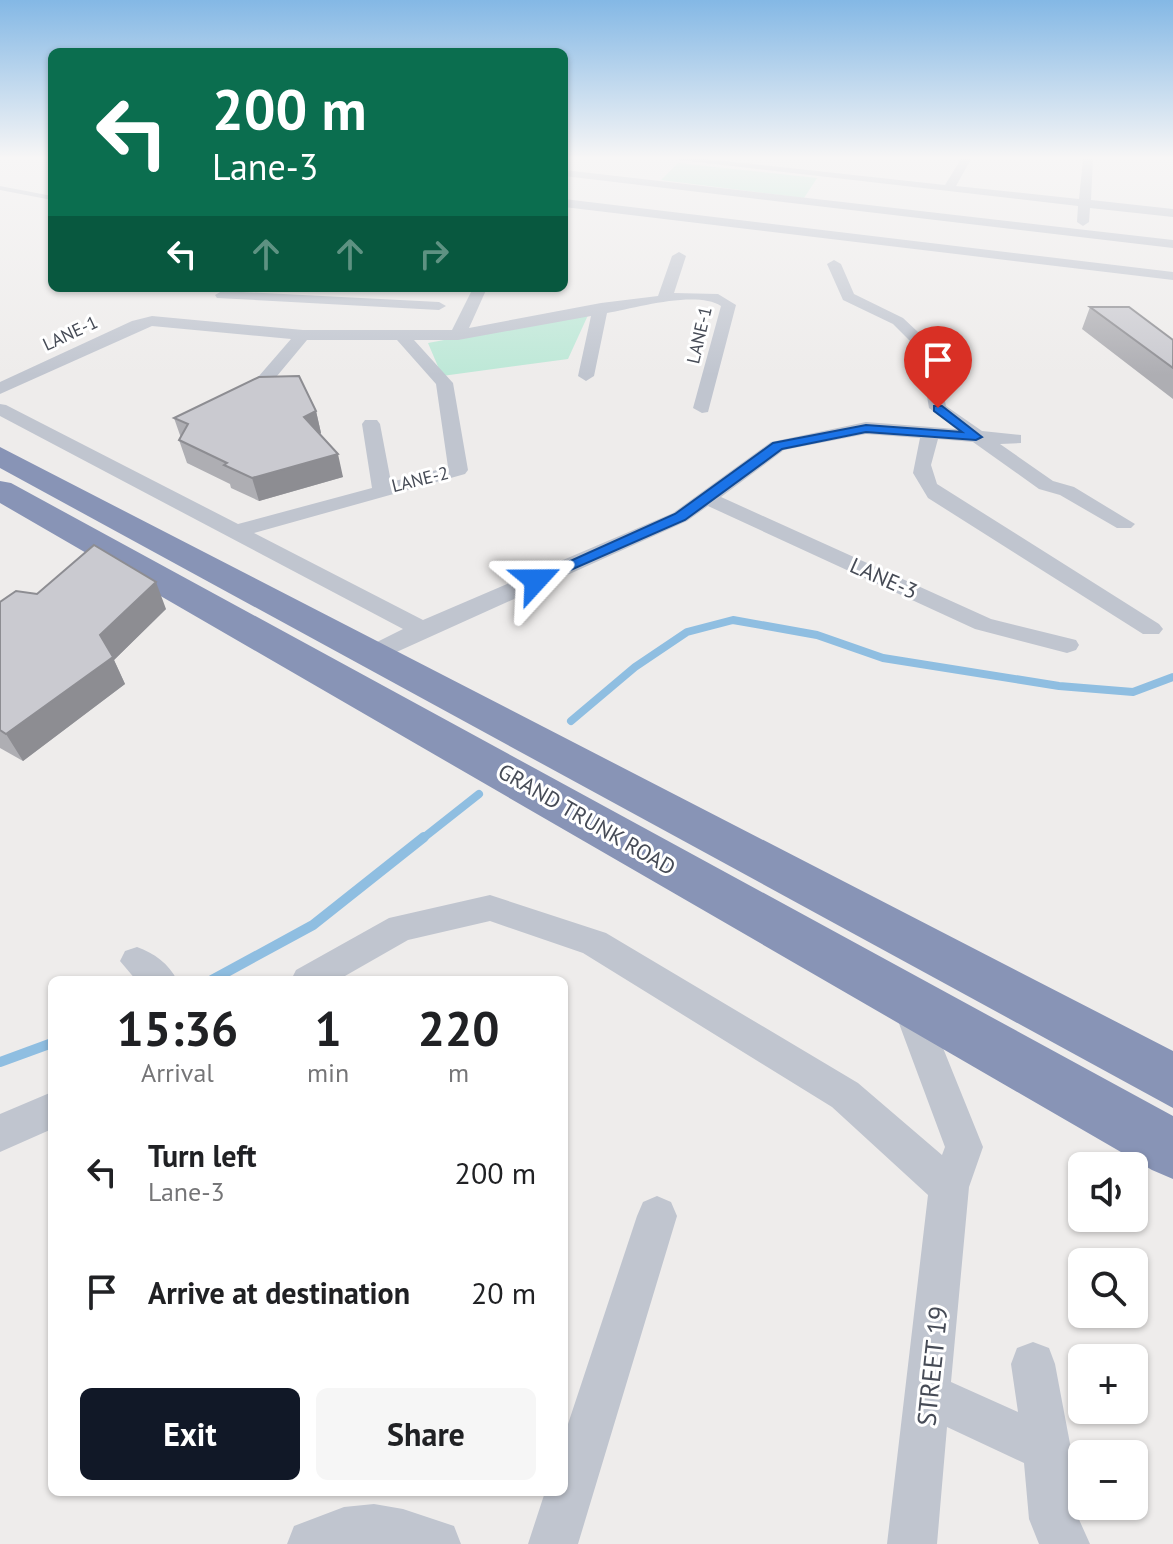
<!DOCTYPE html>
<meta charset="utf-8">
<style>
body{margin:0;font-family:"PT Sans",sans-serif;background:#f6f6f6;color:#202124;height:100vh;display:flex;flex-direction:column;font-size:30px;white-space:nowrap}
*{box-sizing:border-box;margin:0}
p{font-size:26px;color:#757577}
.icon{flex:none;width:44px;height:44px;fill:none;stroke:currentColor;stroke-width:2;stroke-linecap:round;stroke-linejoin:round}
.map{position:relative;flex:1;overflow:hidden}
.side{position:absolute;left:48px;top:976px;width:520px;height:520px;display:flex;flex-direction:column;background:#fff;border-radius:12px;box-shadow:0 2px 6px #0004}
.side>*{flex:none}
.hud{position:absolute;left:48px;top:48px;width:520px;height:244px;border-radius:12px;box-shadow:0 2px 6px #0004;background:#0b6e4f;color:#fff;overflow:hidden}
.buttons{position:absolute;left:1068px;top:1152px;display:grid;gap:16px}
.buttons a{display:grid;place-items:center;width:80px;height:80px;border-radius:12px;background:#fff;box-shadow:0 2px 6px #0004;font-size:40px}
.pin{position:absolute;display:grid;place-items:center;width:68px;height:68px;color:#fff;margin:-82px -34px;border-radius:50% 50% 50% 0;rotate:-45deg;box-shadow:0 0 8px #0007}
.pin .icon{rotate:45deg}
.me{position:absolute;width:88px;margin:-44px;rotate:66deg;stroke-linejoin:round;filter:drop-shadow(0 0 6px #0008)}
.turn{display:flex;align-items:center;gap:28px;height:168px;padding:0 32px;font-size:36px}
.turn .icon{width:104px;height:104px;stroke-width:2.5}
.turn b{display:block;font-size:56px;line-height:68px}
.lanes{display:flex;align-items:center;height:76px;padding:0 32px;background:#0003;justify-content:center;gap:40px;direction:ltr}
.lanes .off{opacity:.35}
.eta{display:flex;justify-content:space-evenly;align-items:center;height:136px;text-align:center}
.eta b{font-size:48px;font-weight:700;line-height:56px}
.button{display:flex;gap:16px;margin-top:auto;padding:16px 32px}
.button a{flex:1;height:92px;border-radius:12px;background:#111827;color:#fff;font-size:32px;font-weight:700;line-height:92px;text-align:center}
.button a+a{background:#f6f6f6;color:#202124}
ul{padding:0;list-style:none}
li{display:flex;align-items:center;gap:24px;height:120px;padding:0 32px}
li div{flex:1}
li b{display:block;font-size:30px}
li em{font-style:normal}
.map>svg:first-child{display:block}
</style>
<div class="map">
<svg width="1173" height="1544" viewBox="0 0 1173 1544">
<rect width="100%" height="100%" fill="#eeeceb"/>
<!-- green -->
<path fill="#bde8d7" d="M 678,163 L 817,178 L 804,198 L 661,180 Z
M 589,313 L 568,359 L 442,376 L 428,343 Z"/>
<g fill="none" stroke-linecap="round" stroke-linejoin="round">
<!-- stream-far1 -->
<path stroke="#8fbee1" stroke-width="8" d="M 571,721 L 635,667 L 687,632 L 733,620 L 817,635 L 883,658 L 1059,686 L 1133,692 L 1173,677
M 422,839 L 479,794"/>
<!-- stream -->
<path stroke="#8fbee1" stroke-width="10" d="M 212,980 L 313,925 L 424,837
M 0,1062 L 52,1043"/>
<!-- lane -->
<path fill="#c0c5cf" fill-rule="evenodd" d="M 0,186 L 52,196 L 52,200 L 0,190 Z"/>
<!-- street -->
<path fill="#c0c5cf" fill-rule="evenodd" d="M 671,159 L 706,159 L 945,185 L 961,159 L 971,159 L 956,186 L 1079,199 L 1083,159 L 1093,159 L 1091,200 L 1173,209 L 1173,217 L 1090,208 L 1089,222 L 1083,226 L 1077,222 L 1078,206 Z
M 564,170 L 1173,240 L 1173,248 L 564,176 Z
M 564,199 L 1173,272 L 1173,280 L 564,207 Z
M 679,252 L 686,256 L 674,293 L 718,294 L 736,305 L 708,412 L 702,413 L 693,408 L 721,306 C 696,290 636,308 607,313 L 594,376 L 586,381 L 578,376 L 591,316 L 458,340 L 414,340 L 453,383 L 468,470 L 465,474 L 254,533 L 423,620 L 673,513 L 771,442 L 866,422 L 956,429 L 929,408 L 919,350 L 893,324 L 843,300 L 827,264 L 834,260 L 841,264 L 854,294 L 903,318 L 933,346 L 946,406 L 982,431 L 1021,435 L 1021,443 L 1000,444 L 1053,481 L 1074,487 L 1135,524 L 1131,528 L 1117,528 L 1060,495 L 1039,489 L 973,442 L 938,439 L 931,465 L 937,484 L 1159,624 L 1163,629 L 1159,634 L 1143,634 L 928,498 L 913,473 L 920,438 L 866,434 L 784,450 L 721,497 L 991,619 L 1076,640 L 1079,645 L 1076,650 L 1067,653 L 975,629 L 708,506 L 687,521 L 370,664 L 358,656 L 361,650 L 403,629 L 0,416 L 0,404 L 6,405 L 238,524 L 372,488 L 362,424 L 365,420 L 377,420 L 380,424 L 391,482 L 448,467 L 436,384 L 397,340 L 307,340 L 267,388 L 261,389 L 252,384 L 291,339 L 152,326 L 0,394 L 0,382 L 132,321 L 152,316 L 303,330 L 452,330 L 473,288 L 487,288 L 469,328 L 601,303 L 658,296 L 672,256 Z
M 222,291 L 439,302 L 446,306 L 439,310 L 217,298 L 215,295 Z
M 490,895 L 606,933 L 858,1083 L 942,1155 L 945,1147 L 891,1002 L 896,991 L 908,987 L 920,991 L 983,1147 L 969,1187 L 951,1382 L 1018,1412 L 1011,1364 L 1017,1348 L 1033,1342 L 1049,1348 L 1055,1364 L 1071,1449 L 1077,1515 L 1090,1544 L 1039,1544 L 1029,1519 L 1024,1463 L 947,1427 L 937,1544 L 887,1544 L 928,1195 L 832,1107 L 583,953 L 490,921 L 408,940 L 338,980 L 291,980 L 296,970 L 389,918 Z
M 137,947 C 154,953 169,964 177,980 L 136,980 L 120,961 L 125,951 Z
M 52,1092 L 52,1129 L 0,1152 L 0,1114 Z
M 657,1196 L 671,1202 L 677,1216 L 578,1544 L 528,1544 L 545,1492 L 564,1492 L 564,1436 L 637,1216 L 643,1202 Z
M 374,1504 L 403,1509 L 454,1526 L 461,1544 L 287,1544 L 294,1526 L 344,1507 Z"/>
<!-- highway -->
<path fill="#8894b6" fill-rule="evenodd" d="M 0,447 L 1173,1051 L 1173,1108 L 0,468 Z
M 0,481 L 11,483 L 1173,1116 L 1173,1179 L 1152,1170 L 0,503 Z"/>
</g>
<!-- wall -->
<path fill="#aeaeb3" d="M 1090,307 L 1173,340 L 1173,399 L 1082,329 Z
M 316,411 L 321,433 L 320,434 L 343,477 L 259,501 L 231,488 L 230,484 L 187,463 L 179,440 L 181,438 L 174,418 Z
M 37,594 L 166,609 L 114,660 L 125,684 L 23,761 L 0,748 L 0,602 Z"/>
<!-- shaded-wall -->
<path fill="#8d8d92" d="M 316,411 L 321,433 L 309,440 L 304,417 Z
M 338,454 L 343,477 L 259,501 L 252,478 Z
M 156,582 L 166,609 L 114,660 L 125,684 L 23,761 L 6,734 L 100,635 Z"/>
<!-- building -->
<path fill="#cacad0" stroke="#8d8d92" stroke-width="2" d="M 1090,307 L 1129,307 L 1173,340 L 1173,368 Z
M 299,376 L 316,411 L 304,417 L 338,454 L 252,478 L 224,465 L 227,463 L 179,440 L 188,424 L 174,418 L 259,377 Z
M 94,545 L 156,582 L 100,635 L 113,657 L 6,734 L 0,730 L 0,602 L 16,591 L 37,594 Z"/>
<!-- sky -->
<linearGradient id="sky" x2="0" y2="1"><stop stop-color="#84b8e5"/><stop offset="0.42" stop-color="#f7f6f6"/><stop offset="1" stop-color="#f7f6f6" stop-opacity="0"/></linearGradient>
<rect width="1173" height="375" fill="url(#sky)"/>
<!-- route -->
<path fill="#1a73e8" stroke="#114b97" stroke-width="2" d="M 934,406 L 942,406 L 982,437 L 976,440 L 866,432 L 782,449 L 685,520 L 541,583 L 528,580 L 675,514 L 773,443 L 866,425 L 962,432 L 934,411 Z"/>
<g text-anchor="middle" dominant-baseline="central" stroke-width="6" stroke-linejoin="round" paint-order="stroke">
<!-- far-street labels -->
<g font-size="18" fill="#464b56" stroke="#fff">
<text transform="translate(70 333) rotate(-25)">LANE-1</text>
<text transform="translate(699 335) rotate(-77)">LANE-1</text>
<text transform="translate(420 479) rotate(-14)">LANE-2</text>
</g>
<!-- street labels -->
<g font-size="22" fill="#464b56" stroke="#fff">
<text transform="translate(884 578) rotate(24)">LANE-3</text>
<text transform="translate(587 819) rotate(30)">GRAND TRUNK ROAD</text>
</g>
<!-- near-street labels -->
<g font-size="26" fill="#464b56" stroke="#fff">
<text transform="translate(932 1366) rotate(-84)">STREET 19</text>
</g>
</g>
</svg>
<div class="buttons">
<a><svg class="icon" aria-label="sound" viewBox="0 0 24 24"><path d="M4 9h4l5-4v14l-5-4H4zM17 9q2 3 0 6"/></svg></a>
<a><svg class="icon" aria-label="search" viewBox="0 0 24 24"><circle cx="10" cy="10" r="6"/><path d="M15 15l6 6"/></svg></a>
<a>+</a>
<a>−</a>
</div>
<div class="pin" style="left:938px;top:408px;background:#d93025"><svg class="icon" aria-label="arrive" viewBox="0 0 24 24"><path d="M6 21V4h12l-3 4 3 4H6"/></svg></div>
<svg class="me" style="left:536px;top:580px" viewBox="-20 -20 40 40"><path d="M0-17L14 15 0 8-14 15z" fill="#1a73e8" stroke="#fff" stroke-width="4"/></svg>
<div class="hud">
<div class="turn"><svg class="icon" aria-label="left" viewBox="0 0 24 24"><path d="M17 20v-9H6M10 6l-5 5 5 5"/></svg><div><b>200 m</b>Lane-3</div></div>
<div class="lanes"><svg class="icon" aria-label="left" viewBox="0 0 24 24"><path d="M17 20v-9H6M10 6l-5 5 5 5"/></svg><svg class="icon off" aria-label="ahead" viewBox="0 0 24 24"><path d="M12 20V5M6 11l6-6 6 6"/></svg><svg class="icon off" aria-label="ahead" viewBox="0 0 24 24"><path d="M12 20V5M6 11l6-6 6 6"/></svg><svg class="icon off" aria-label="right" viewBox="0 0 24 24"><path d="M7 20v-9h11M14 6l5 5-5 5"/></svg></div>
</div>
<section class="side">
<div class="eta">
<div><b>15:36</b><p>Arrival</p></div>
<div><b>1</b><p>min</p></div>
<div><b>220</b><p>m</p></div>
</div>
<ul>
<li><svg class="icon" aria-label="left" viewBox="0 0 24 24"><path d="M17 20v-9H6M10 6l-5 5 5 5"/></svg><div><b>Turn left</b><p>Lane-3</p></div><em>200 m</em></li>
<li><svg class="icon" aria-label="arrive" viewBox="0 0 24 24"><path d="M6 21V4h12l-3 4 3 4H6"/></svg><div><b>Arrive at destination</b></div><em>20 m</em></li>
</ul>
<div class="button"><a>Exit</a><a>Share</a></div>
</section>
</div>
